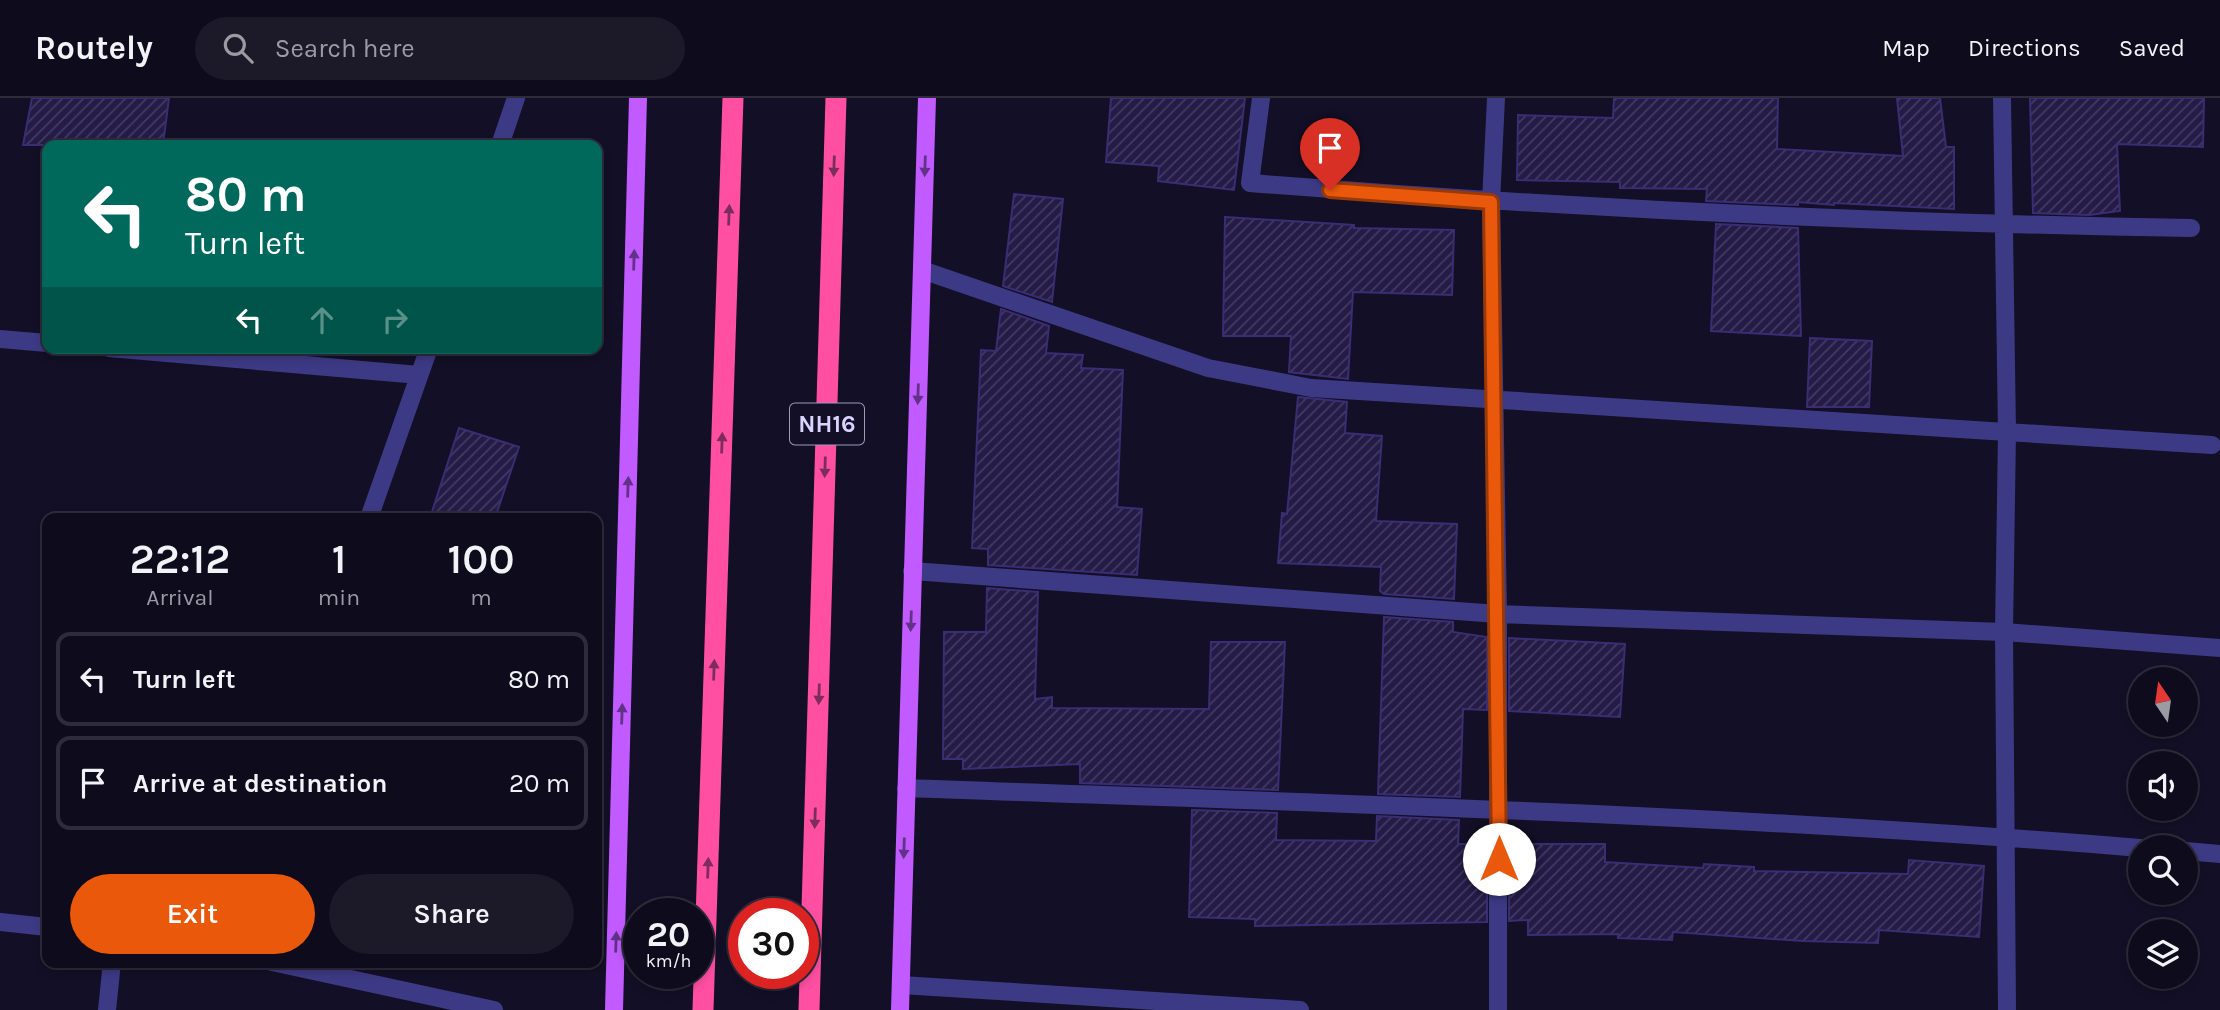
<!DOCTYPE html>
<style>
body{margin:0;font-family:Karla,sans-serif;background:#1c1929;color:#f1f3f6;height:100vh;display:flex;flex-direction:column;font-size:26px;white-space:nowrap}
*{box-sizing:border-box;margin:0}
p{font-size:23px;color:#9b9ba3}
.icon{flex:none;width:38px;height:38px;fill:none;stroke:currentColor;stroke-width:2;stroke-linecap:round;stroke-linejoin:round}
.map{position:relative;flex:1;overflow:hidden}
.details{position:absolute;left:42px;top:415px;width:560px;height:455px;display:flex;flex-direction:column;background:#0e0b1c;border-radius:14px;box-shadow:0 4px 10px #0003,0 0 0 2px #2e2b3b}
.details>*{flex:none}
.guide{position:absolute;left:42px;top:42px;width:560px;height:214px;border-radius:14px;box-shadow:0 4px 10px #0003,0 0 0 2px #2e2b3b;background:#00695c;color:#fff;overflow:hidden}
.needle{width:46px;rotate:347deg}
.fabs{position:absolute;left:2128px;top:569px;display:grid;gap:14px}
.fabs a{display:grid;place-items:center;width:70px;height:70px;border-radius:50%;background:#0e0b1c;box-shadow:0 4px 10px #0003,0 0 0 2px #2e2b3b;font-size:35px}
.speed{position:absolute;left:623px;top:800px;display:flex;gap:14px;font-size:35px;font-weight:700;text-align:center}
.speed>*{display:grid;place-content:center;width:91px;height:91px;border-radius:50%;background:#0e0b1c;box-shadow:0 4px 10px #0003,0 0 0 2px #2e2b3b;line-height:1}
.speed small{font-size:18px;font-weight:400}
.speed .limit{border:10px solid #d22;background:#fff;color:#111}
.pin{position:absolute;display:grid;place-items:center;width:60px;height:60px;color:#fff;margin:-72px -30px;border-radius:50% 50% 50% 0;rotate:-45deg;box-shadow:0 0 7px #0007}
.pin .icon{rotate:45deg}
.me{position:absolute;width:77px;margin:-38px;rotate:0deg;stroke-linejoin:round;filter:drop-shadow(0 0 5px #0008)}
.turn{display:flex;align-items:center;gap:24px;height:147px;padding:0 28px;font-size:32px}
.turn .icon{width:91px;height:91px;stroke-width:2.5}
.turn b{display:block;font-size:49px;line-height:60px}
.lanes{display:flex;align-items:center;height:66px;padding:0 28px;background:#0003;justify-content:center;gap:35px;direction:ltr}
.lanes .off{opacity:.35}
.eta{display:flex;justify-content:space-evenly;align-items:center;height:119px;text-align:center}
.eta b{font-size:42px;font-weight:600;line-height:49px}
.cta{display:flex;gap:14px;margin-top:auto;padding:14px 28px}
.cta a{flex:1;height:80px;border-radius:42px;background:#ea580c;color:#fff;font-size:28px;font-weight:600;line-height:80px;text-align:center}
.cta a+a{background:#1c1929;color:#f1f3f6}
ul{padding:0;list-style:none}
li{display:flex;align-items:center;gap:21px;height:94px;margin:0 14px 10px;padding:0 14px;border:4px solid #2e2b3b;border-radius:14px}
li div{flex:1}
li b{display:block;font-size:26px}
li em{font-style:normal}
header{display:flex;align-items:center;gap:42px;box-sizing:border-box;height:98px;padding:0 35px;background:#0e0b1c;border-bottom:2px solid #2e2b3b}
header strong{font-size:33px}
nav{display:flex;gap:38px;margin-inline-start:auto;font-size:24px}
.search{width:490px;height:63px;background:#1c1929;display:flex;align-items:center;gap:18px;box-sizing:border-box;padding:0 24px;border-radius:38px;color:#9b9ba3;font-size:26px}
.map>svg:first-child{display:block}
</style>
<header>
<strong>Routely</strong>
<div class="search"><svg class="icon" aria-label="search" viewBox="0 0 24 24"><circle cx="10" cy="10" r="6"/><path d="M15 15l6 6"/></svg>Search here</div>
<nav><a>Map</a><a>Directions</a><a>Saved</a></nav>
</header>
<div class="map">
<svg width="2220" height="912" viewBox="0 0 2220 912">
<defs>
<pattern id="building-hatch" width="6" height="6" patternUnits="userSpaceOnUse" patternTransform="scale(1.75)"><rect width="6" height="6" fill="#241b47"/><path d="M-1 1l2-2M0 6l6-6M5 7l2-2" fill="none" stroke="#433b63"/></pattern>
</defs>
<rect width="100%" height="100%" fill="#130f26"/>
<!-- building -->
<path fill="url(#building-hatch)" stroke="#3b2d73" stroke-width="2" d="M 32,0 L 169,0 L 163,47 L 23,47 Z
M 1111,0 L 1245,0 L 1234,92 L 1158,83 L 1159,68 L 1106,64 Z
M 1614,0 L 1778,0 L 1777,51 L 1903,58 L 1897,0 L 1940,0 L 1946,49 L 1954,49 L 1954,111 L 1834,105 L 1834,107 L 1798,104 L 1798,107 L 1706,103 L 1707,91 L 1620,90 L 1620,84 L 1517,82 L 1518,17 L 1613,20 Z
M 2030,0 L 2204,0 L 2203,49 L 2117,46 L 2120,113 L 2089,117 L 2033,115 Z
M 1014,96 L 1063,101 L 1052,204 L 1003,188 Z
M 1225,119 L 1354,127 L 1354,130 L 1454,132 L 1452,197 L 1353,194 L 1348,281 L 1289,274 L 1291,238 L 1223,238 Z
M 1716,126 L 1798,130 L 1801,238 L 1711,233 Z
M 1001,211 L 1049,228 L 1046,255 L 1083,257 L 1081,270 L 1123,272 L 1117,409 L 1142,411 L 1137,477 L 988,467 L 988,451 L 972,450 L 981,252 L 996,253 Z
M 1810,240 L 1872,243 L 1869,309 L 1807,309 Z
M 1298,299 L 1347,304 L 1345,335 L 1382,338 L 1376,423 L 1457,426 L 1454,501 L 1384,496 L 1380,493 L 1381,469 L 1278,465 L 1282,415 L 1287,416 Z
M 459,330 L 519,349 L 495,420 L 430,420 Z
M 987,490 L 1038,494 L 1035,601 L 1052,599 L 1052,610 L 1209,611 L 1211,544 L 1285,544 L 1278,692 L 1080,685 L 1080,666 L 963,671 L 963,661 L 943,661 L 944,534 L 986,534 Z
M 1384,519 L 1453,524 L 1453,534 L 1487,539 L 1487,612 L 1463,611 L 1460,699 L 1378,696 Z
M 1509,540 L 1625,546 L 1620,619 L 1509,613 Z
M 1192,712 L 1277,715 L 1276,742 L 1376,743 L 1377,718 L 1459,722 L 1458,746 L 1487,746 L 1487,824 L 1255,828 L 1255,821 L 1189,819 Z
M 1509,746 L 1605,746 L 1605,764 L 1703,770 L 1704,766 L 1754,769 L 1754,773 L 1908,776 L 1909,762 L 1984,768 L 1979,839 L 1879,832 L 1878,845 L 1803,843 L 1673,834 L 1672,842 L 1618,840 L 1618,836 L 1528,837 L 1528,822 L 1509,823 Z"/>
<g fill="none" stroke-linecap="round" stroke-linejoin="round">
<!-- minor -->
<path stroke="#3d3a85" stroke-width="18" d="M 1261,0 L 1250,85 C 1563,110 1877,125 2191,130
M 1496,0 L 1491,104 L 1498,516 L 1498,912
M 2002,0 L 2007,334 L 2004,534 L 2007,912
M 500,47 L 516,0
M 922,172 L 1208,270 L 1311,290 L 2212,347
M 0,241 L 47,245
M 109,250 L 419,277
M 369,420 L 429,250
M 912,473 L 1498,516 L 2004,534 L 2220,550
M 906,690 C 1317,705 1730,716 2140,750
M 2186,753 L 2220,756
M 0,824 L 47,829
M 272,864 L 494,912
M 901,887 L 1300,912
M 107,912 L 112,864"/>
<!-- major -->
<path stroke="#c25bff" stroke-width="18" d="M 614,912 L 638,0
M 900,912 L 927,0"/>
<!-- highway -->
<path stroke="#ff4fa3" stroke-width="21" d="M 703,912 L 733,0
M 809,912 L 836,0"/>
</g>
<!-- one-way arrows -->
<defs><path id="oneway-solid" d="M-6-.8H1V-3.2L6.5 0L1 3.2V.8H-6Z" transform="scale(1.75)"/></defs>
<g fill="#7d2c5e">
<use href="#oneway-solid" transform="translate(834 68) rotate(92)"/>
<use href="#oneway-solid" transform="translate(729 117) rotate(-88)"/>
<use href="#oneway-solid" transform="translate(722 345) rotate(-88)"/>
<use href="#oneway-solid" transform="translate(825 369) rotate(92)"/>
<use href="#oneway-solid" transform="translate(714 572) rotate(-88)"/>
<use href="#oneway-solid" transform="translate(819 596) rotate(92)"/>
<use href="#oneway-solid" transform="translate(815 720) rotate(92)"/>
<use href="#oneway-solid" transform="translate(708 770) rotate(-88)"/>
</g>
<g fill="#623188">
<use href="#oneway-solid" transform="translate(925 68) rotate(92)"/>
<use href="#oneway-solid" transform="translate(634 162) rotate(-88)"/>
<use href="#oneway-solid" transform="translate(918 296) rotate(92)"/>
<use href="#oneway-solid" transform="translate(628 389) rotate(-88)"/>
<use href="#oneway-solid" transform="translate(911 523) rotate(92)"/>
<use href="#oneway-solid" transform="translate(622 616) rotate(-88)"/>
<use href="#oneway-solid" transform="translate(904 750) rotate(92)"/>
<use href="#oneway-solid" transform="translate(616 844) rotate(-88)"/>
</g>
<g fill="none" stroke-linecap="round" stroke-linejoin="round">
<!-- route casing -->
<g stroke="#983908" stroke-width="18">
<path id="route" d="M 1330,92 L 1491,104 L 1499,761"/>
</g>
<!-- route -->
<use href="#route" stroke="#ea580c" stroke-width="12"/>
</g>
<g text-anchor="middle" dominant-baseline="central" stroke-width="6" stroke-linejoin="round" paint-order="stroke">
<!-- shield labels -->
<rect fill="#130f26" stroke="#9e99be" stroke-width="2" x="790" y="305.5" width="74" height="41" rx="5"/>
<g font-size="24" font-weight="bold" fill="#d9d4ff">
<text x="827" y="326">NH16</text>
</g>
</g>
</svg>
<div class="fabs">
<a><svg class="needle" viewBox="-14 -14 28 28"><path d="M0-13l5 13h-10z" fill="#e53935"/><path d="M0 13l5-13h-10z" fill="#9b9ba3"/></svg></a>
<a><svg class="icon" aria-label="sound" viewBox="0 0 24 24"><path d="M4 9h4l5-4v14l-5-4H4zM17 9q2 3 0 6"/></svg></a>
<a><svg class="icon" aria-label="search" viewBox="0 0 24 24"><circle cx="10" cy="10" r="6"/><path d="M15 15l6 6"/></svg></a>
<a><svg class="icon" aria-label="layers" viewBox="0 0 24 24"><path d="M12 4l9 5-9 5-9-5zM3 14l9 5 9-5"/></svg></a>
</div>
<div class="speed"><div>20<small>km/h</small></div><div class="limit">30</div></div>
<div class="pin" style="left:1330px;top:92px;background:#d93025"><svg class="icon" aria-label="arrive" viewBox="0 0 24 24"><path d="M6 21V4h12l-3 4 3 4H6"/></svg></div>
<svg class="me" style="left:1499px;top:761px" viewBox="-20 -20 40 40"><circle r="19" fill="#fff"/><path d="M0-13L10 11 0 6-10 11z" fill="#ea580c"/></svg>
<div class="guide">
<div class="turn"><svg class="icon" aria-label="left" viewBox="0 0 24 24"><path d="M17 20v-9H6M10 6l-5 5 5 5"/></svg><div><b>80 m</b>Turn left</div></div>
<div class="lanes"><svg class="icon" aria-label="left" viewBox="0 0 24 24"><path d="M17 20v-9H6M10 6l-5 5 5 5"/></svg><svg class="icon off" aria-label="ahead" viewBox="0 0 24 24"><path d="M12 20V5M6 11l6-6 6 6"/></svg><svg class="icon off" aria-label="right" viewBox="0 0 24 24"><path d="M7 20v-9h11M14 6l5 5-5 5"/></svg></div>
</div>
<section class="details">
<div class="eta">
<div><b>22:12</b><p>Arrival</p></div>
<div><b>1</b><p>min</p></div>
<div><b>100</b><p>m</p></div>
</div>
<ul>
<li><svg class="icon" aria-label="left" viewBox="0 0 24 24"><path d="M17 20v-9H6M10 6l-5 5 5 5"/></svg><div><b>Turn left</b></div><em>80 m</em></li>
<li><svg class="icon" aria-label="arrive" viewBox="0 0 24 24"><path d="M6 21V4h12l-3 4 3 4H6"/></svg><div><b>Arrive at destination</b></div><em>20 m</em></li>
</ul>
<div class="cta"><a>Exit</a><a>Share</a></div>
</section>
</div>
